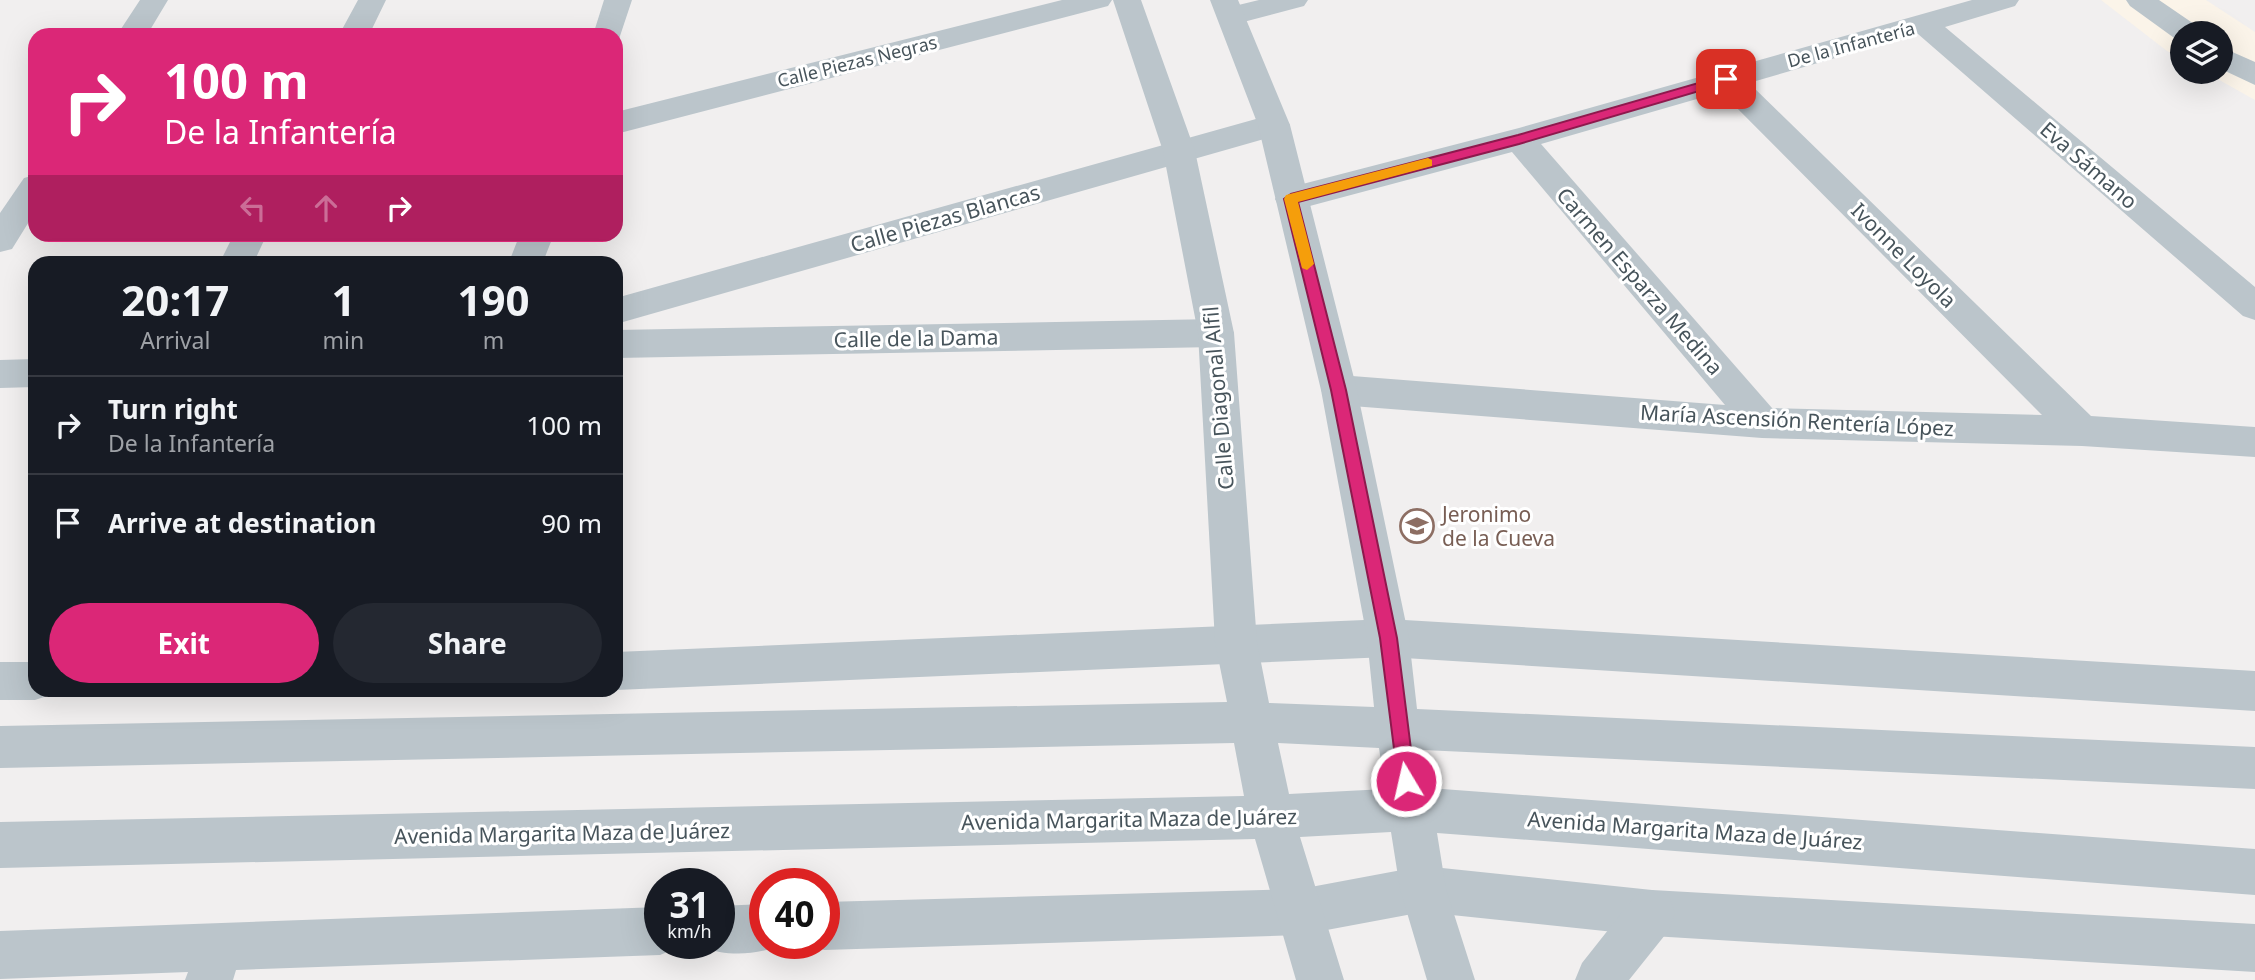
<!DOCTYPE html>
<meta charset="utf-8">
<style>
body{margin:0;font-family:"Noto Sans",sans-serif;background:#242831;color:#f1f3f6;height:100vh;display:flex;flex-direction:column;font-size:26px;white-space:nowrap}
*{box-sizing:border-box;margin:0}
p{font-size:23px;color:#9ea1a6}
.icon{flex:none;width:38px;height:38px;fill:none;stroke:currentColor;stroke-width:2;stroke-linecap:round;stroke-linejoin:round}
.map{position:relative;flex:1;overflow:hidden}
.details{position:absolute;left:28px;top:256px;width:595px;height:441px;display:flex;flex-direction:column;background:#171b24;border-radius:21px;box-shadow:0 7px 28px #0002}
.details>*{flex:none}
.banner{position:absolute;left:28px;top:28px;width:595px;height:214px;border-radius:21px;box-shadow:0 7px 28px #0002;background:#db2777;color:#fff;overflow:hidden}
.buttons{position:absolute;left:2170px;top:21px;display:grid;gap:14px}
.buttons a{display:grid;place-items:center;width:63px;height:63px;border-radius:50%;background:#171b24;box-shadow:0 7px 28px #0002;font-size:35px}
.speed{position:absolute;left:644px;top:868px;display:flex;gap:14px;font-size:35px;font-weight:700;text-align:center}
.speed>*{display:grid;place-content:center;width:91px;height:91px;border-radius:50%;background:#171b24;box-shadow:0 7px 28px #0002;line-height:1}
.speed small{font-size:18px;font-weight:400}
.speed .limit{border:10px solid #d22;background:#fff;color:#111}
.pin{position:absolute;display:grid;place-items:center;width:60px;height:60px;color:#fff;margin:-30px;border-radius:14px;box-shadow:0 4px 10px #0006}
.me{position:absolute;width:77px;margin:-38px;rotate:351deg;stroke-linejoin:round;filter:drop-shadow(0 0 5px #0008)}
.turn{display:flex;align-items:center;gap:24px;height:147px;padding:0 21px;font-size:32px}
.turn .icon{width:91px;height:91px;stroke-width:2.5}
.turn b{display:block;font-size:49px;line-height:60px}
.lanes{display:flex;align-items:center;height:66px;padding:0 21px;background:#0003;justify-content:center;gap:35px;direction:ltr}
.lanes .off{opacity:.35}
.eta{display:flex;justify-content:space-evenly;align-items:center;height:119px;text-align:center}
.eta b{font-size:42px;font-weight:700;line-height:49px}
.cta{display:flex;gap:14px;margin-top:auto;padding:14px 21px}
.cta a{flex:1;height:80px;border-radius:42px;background:#db2777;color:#fff;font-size:28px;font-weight:700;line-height:80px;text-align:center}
.cta a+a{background:#242831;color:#f1f3f6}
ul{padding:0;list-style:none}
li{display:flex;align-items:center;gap:21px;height:98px;padding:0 21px;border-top:2px solid #363941}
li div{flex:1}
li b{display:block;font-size:26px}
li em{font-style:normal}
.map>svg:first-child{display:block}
</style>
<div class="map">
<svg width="2255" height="980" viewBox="0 0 2255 980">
<rect width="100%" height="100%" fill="#f1efef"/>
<!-- commercial -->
<path fill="#fbf4e9" d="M 2101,0 L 2206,0 L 2255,32 L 2255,100 L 2205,72 L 2221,72 L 2221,33 L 2182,33 L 2182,59 L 2167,51 Z"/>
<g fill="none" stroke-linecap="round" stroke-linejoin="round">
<!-- minor -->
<path fill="#bbc5cb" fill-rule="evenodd" d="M 140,0 L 168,0 L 147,35 L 117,35 Z
M 358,0 L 386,0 L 369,35 L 339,35 Z
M 604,0 L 632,0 L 618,42 L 616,42 L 616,35 L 593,35 Z
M 1062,0 L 1112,0 L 1108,6 L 616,134 L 616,112 Z
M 1259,0 L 1308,0 L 1304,6 L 1232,25 L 1222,23 L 1217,16 L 1222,9 Z
M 1972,0 L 2019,0 L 2015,6 L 1945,27 L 2255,287 L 2255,320 L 2243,316 L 1918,34 L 1749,83 L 2091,416 L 2255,427 L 2255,457 L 2082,446 L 1762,438 L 1339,405 L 1326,400 L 1321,390 L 1326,380 L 1339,375 L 1725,405 L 1512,152 L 1291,211 L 1279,207 L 1275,199 L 1279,191 L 1291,187 L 1519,128 ZM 1721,92 L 2042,415 L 1772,408 L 1541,144 Z
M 2126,0 L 2159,0 L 2197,26 L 2202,33 L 2182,33 L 2182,41 L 2177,40 L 2130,6 Z
M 2221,47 L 2255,62 L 2255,85 L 2221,69 Z
M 1274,114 L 1285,117 L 1290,125 L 1285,133 L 616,324 L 616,298 Z
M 35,175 L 35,212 L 12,249 L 0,252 L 0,213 L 24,178 Z
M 234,234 L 267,234 L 254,262 L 220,262 Z
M 520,234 L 554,234 L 543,262 L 509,262 Z
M 1216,319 L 1229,323 L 1234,333 L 1229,343 L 1216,347 L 616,358 L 616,330 Z
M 35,359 L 35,387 L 0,388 L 0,360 Z
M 1388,619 L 2255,671 L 2255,711 L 1388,657 L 616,690 L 614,690 L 616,690 L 616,652 Z
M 0,662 L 35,662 L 35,690 L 52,690 L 50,695 L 35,700 L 0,700 Z
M 1423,866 L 1652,890 L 2255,924 L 2255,972 L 1652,936 L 1423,912 L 1300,935 L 824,950 L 809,943 L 824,943 L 824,902 L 1300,889 Z
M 765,904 L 765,943 L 782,945 C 757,955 727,957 702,947 L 701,943 L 719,943 L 719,906 Z
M 660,907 L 660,943 L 679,943 L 677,948 L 660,955 L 236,970 L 233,980 L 185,980 L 188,972 L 0,979 L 0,931 Z"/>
<!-- tertiary -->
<path fill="#bbc5cb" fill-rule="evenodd" d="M 1113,0 L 1141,0 L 1195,151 L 1234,333 L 1257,642 L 1269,703 L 1374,707 L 1367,638 L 1321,390 L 1258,125 L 1210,0 L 1238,0 L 1290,125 L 1357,390 L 1409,638 L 1417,709 L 2255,747 L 2255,789 L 1423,750 L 1429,788 L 2255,849 L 2255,895 L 1437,833 L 1446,889 L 1475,980 L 1427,980 L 1400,889 L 1391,832 L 1300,837 L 1344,980 L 1296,980 L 1255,839 L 0,868 L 0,822 L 1244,796 L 1234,743 L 0,768 L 0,726 L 1227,702 L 1215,642 L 1198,333 L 1163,151 ZM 1278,743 L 1379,748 L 1385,789 L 1289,794 Z
M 1652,890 L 1669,896 L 1675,913 L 1669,930 L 1629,980 L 1575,980 L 1582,963 L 1635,896 Z"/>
</g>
<!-- route -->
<path fill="#db2777" stroke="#8e194d" stroke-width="2" d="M 1726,75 L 1732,79 L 1730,82 L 1519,144 L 1298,202 L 1346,390 L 1397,638 L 1415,781 L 1412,788 L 1406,790 L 1399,788 L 1380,638 L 1331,390 L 1284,199 L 1291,194 L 1518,135 Z"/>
<!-- slow -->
<path fill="#f59e0b" d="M 1428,158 L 1432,160 L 1432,166 L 1298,202 L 1314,264 L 1307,270 L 1302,268 L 1284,199 L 1286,195 Z"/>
<!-- icons -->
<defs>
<g id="school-ring" transform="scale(1.75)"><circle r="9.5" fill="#fff" stroke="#8d6e63" stroke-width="1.5"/><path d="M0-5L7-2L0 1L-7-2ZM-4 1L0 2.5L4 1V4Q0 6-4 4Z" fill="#8d6e63"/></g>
</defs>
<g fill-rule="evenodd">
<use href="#school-ring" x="1417" y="526"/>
</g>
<g text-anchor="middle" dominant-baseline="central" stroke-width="6" stroke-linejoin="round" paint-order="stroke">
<!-- far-street labels -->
<g font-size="18" fill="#47545b" stroke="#fff">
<text transform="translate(1851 44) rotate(-15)">De la Infantería</text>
<text transform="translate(857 61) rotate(-14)">Calle Piezas Negras</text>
</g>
<!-- street labels -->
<g font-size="21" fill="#47545b" stroke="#fff">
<text transform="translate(2089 165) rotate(41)">Eva Sámano</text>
<text transform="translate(945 218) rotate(-16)">Calle Piezas Blancas</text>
<text transform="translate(1904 255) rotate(45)">Ivonne Loyola</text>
<text transform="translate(1640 281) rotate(49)">Carmen Esparza Medina</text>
<text transform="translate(916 338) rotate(-1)">Calle de la Dama</text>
<text transform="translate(1218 398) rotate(-95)">Calle Diagonal Alfil</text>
<text transform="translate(1797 420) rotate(3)">María Ascensión Rentería López</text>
<text transform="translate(1129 819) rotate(-1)">Avenida Margarita Maza de Juárez</text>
<text transform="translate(1695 830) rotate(4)">Avenida Margarita Maza de Juárez</text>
<text transform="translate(562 833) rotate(-1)">Avenida Margarita Maza de Juárez</text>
</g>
<!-- education labels -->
<g font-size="21" fill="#785e54" stroke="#fff" text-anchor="start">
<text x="1442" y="514">Jeronimo<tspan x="1442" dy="24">de la Cueva</tspan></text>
</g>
</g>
</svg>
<div class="buttons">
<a><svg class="icon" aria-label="layers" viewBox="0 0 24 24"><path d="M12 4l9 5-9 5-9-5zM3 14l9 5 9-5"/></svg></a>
</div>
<div class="speed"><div>31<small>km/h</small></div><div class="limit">40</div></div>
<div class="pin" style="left:1726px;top:79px;background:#d93025"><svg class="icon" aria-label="arrive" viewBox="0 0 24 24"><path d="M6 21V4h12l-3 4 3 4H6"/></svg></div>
<svg class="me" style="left:1406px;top:781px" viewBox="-20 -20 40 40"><circle r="17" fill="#db2777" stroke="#fff" stroke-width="3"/><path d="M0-11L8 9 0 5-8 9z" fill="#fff"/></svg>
<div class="banner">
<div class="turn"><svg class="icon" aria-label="right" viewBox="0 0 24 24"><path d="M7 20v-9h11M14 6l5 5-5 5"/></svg><div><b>100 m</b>De la Infantería</div></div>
<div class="lanes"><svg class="icon off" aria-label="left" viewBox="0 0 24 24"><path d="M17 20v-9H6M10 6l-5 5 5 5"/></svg><svg class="icon off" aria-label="ahead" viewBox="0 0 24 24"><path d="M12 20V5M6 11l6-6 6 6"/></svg><svg class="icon" aria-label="right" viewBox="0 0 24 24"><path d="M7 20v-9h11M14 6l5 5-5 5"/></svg></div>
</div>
<section class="details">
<div class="eta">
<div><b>20:17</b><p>Arrival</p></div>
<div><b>1</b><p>min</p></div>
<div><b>190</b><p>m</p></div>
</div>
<ul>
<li><svg class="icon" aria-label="right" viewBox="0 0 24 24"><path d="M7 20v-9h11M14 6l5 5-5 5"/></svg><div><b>Turn right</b><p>De la Infantería</p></div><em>100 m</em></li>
<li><svg class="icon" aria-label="arrive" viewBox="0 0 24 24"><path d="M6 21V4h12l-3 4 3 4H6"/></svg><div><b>Arrive at destination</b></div><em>90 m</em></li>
</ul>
<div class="cta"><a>Exit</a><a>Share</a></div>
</section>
</div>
